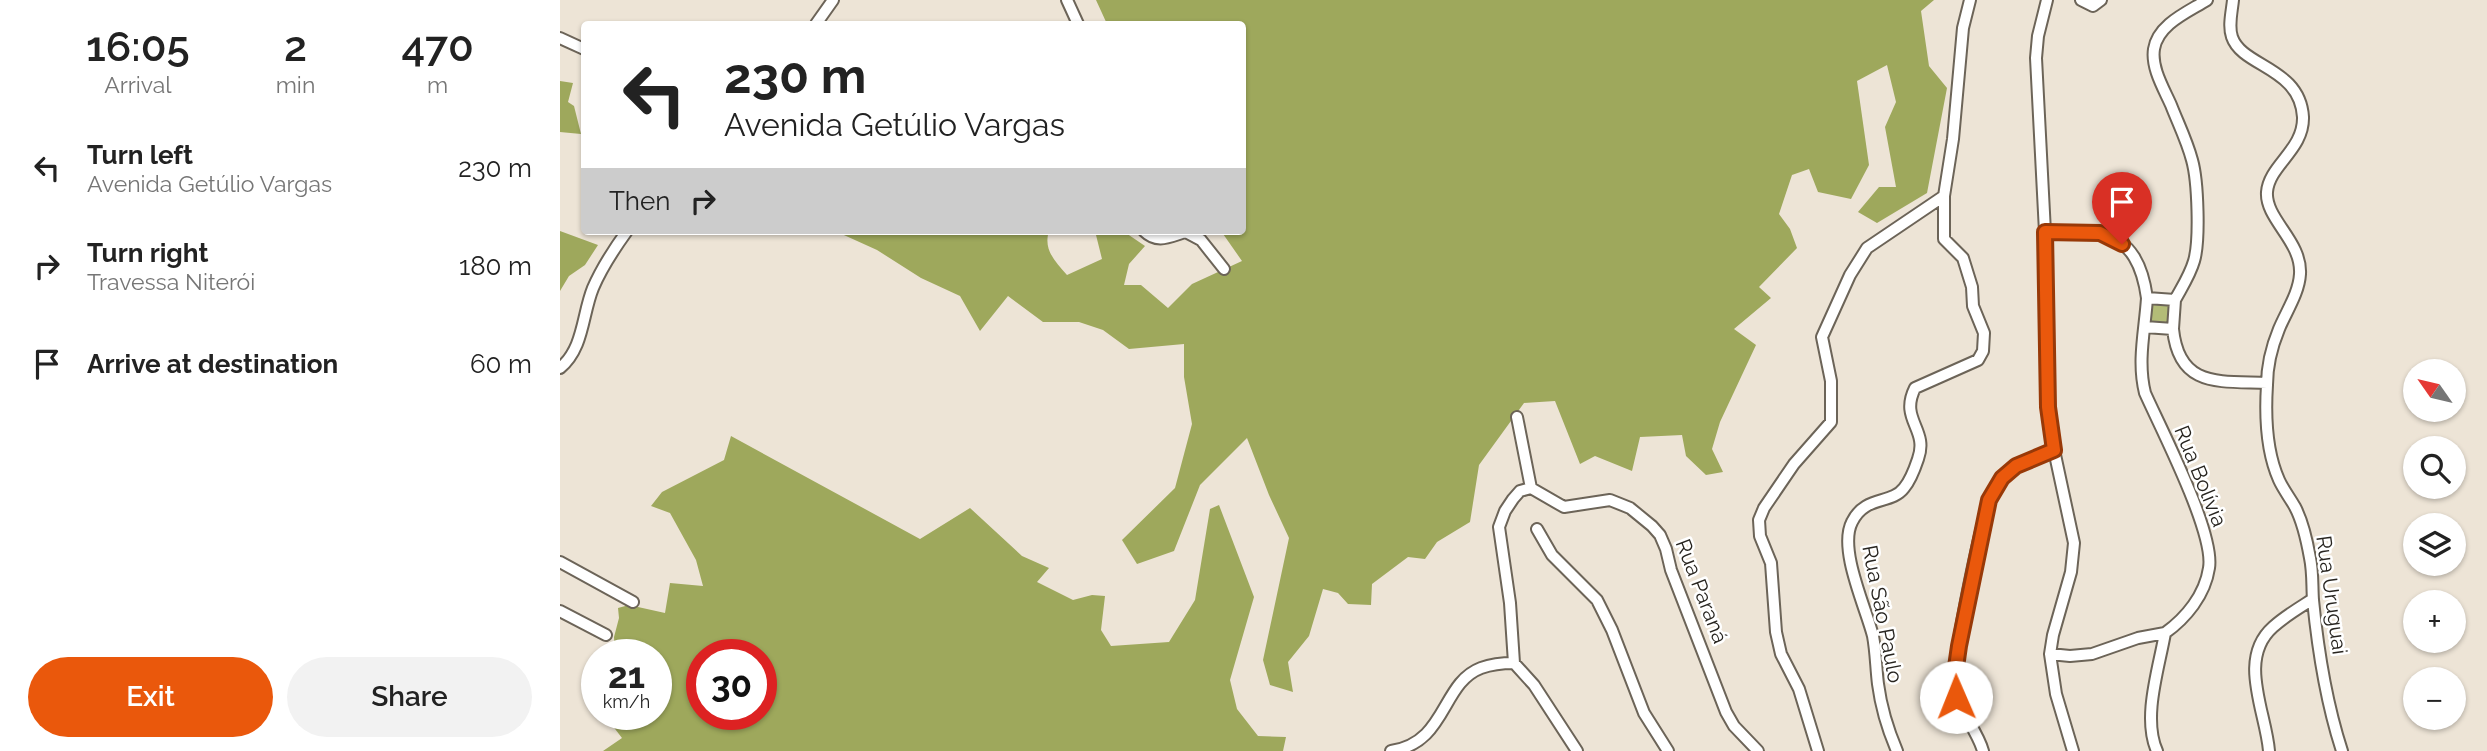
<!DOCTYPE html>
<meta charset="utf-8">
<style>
body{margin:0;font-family:Raleway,sans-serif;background:#f2f2f2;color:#222;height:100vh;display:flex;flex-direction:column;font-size:26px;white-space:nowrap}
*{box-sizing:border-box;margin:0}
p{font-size:23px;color:#767676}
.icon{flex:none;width:38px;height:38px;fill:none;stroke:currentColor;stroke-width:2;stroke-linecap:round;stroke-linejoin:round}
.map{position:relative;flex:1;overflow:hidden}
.sheet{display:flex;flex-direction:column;background:#fff;width:560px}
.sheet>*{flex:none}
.top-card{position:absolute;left:21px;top:21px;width:665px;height:214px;border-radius:7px;box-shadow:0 2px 5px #0004;background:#fff;color:#222;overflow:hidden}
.needle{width:46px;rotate:304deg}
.buttons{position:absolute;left:1843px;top:359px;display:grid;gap:14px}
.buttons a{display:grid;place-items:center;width:63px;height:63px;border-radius:50%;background:#fff;box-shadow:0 2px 5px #0004;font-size:35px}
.speed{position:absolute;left:21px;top:639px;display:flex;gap:14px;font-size:35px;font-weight:700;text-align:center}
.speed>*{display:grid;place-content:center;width:91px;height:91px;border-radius:50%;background:#fff;box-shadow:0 2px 5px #0004;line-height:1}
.speed small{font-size:18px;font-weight:400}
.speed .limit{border:10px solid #d22;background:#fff;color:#111}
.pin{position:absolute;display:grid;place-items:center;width:60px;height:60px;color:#fff;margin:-72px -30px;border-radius:50% 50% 50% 0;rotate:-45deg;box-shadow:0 0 7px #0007}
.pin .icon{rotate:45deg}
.me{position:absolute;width:77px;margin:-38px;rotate:359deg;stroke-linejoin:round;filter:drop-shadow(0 0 5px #0008)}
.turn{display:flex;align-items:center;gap:24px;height:147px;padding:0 28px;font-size:32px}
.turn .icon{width:91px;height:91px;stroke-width:2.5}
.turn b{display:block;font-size:49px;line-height:60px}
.then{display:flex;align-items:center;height:66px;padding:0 28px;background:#0003;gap:14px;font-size:26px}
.eta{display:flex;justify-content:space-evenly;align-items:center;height:119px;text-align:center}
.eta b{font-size:42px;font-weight:600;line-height:49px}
.cta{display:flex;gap:14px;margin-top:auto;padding:14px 28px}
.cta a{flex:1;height:80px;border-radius:42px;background:#ea580c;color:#fff;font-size:28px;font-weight:600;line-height:80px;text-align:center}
.cta a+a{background:#f2f2f2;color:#222}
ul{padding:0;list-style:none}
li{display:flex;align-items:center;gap:21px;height:98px;padding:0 28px}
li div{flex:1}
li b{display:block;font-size:26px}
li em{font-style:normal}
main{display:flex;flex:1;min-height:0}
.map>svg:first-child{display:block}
</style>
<main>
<section class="sheet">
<div class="eta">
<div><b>16:05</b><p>Arrival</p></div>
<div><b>2</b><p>min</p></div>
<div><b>470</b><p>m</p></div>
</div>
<ul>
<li><svg class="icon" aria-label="left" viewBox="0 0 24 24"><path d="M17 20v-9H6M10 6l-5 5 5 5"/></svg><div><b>Turn left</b><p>Avenida Getúlio Vargas</p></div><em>230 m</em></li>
<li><svg class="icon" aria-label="right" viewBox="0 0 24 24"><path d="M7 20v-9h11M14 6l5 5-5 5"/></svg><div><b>Turn right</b><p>Travessa Niterói</p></div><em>180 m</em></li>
<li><svg class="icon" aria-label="arrive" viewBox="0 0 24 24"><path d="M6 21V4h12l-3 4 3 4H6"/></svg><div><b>Arrive at destination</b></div><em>60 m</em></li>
</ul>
<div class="cta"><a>Exit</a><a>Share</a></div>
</section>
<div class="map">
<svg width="1927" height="751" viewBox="0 0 1927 751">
<rect width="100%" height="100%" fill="#ede4d6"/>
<!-- green -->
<path fill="#b3bc77" d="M 1600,302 L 1609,305 L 1610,309 L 1608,324 L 1591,324 L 1589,321 L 1590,304 Z"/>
<!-- forest -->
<path fill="#9ea85c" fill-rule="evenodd" d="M 536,0 L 1374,0 L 1361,11 L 1369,66 L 1387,88 L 1367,193 L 1317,223 L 1298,212 L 1319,187 L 1336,187 L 1325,127 L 1336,102 L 1327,65 L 1297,81 L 1309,165 L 1291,199 L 1258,192 L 1249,169 L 1232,175 L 1219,214 L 1230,229 L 1237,248 L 1199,287 L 1211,298 L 1174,329 L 1196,345 L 1160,422 L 1152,449 L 1163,472 L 1146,475 L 1126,456 L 1122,435 L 1080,437 L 1072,471 L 1035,456 L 1020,464 L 995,401 L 964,403 L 919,465 L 910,522 L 877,542 L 865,559 L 848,557 L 812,584 L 811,605 L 788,604 L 778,593 L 763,589 L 749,636 L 728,662 L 733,692 L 710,685 L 703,660 L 729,538 L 709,495 L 687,438 L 640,485 L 614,551 L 577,564 L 562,540 L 615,488 L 632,424 L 624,377 L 624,344 L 569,349 L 543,330 L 519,322 L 483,322 L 448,296 L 420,331 L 400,296 L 361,278 L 317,250 L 275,231 L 489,231 C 483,250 495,261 507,275 L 542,259 L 535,231 L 563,231 L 585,246 L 569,264 L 564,285 L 581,285 L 608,308 L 632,284 L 682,261 L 661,231 L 682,231 L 682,24 L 547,24 Z
M 0,81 L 13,83 L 8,102 L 14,106 L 21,134 L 0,132 Z
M 0,231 L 38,245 L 25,265 L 9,276 L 0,291 Z
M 171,436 L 360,539 L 410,508 L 462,556 L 489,568 L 477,582 L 513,600 L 532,595 L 545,596 L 541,630 L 551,646 L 609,642 L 635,600 L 650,509 L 659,505 L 694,597 L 670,680 L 677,709 L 698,736 L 726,737 L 723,751 L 43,751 L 62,738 L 52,725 L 56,714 L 96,714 L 96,654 L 55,654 L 54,637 L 59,618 L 58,608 L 69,605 L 105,613 L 110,583 L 143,586 L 136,560 L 110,513 L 91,506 L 102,492 L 164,460 ZM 142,654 L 201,654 L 201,714 L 142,714 Z"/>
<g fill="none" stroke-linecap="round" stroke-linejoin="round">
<!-- minor casing -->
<g stroke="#6c6458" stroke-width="14">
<path id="minor" d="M 507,0 L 518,24
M 1487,0 L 1478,36 L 1476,58 L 1485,232 L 1488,407 L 1494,450 L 1514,543 L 1511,572 L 1493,635 L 1490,654 L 1496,694 L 1513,751
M 1521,0 L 1533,6 L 1541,0
M 1673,0 C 1672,11 1668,26 1672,37 C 1682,67 1740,67 1743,117 C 1744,150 1709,165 1707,192 C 1705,219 1742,241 1740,274 C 1739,293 1726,312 1719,329 C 1712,346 1707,366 1707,385 C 1705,416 1706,451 1719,480 C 1723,489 1730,498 1735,507 C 1743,522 1747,541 1750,558 C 1753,572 1752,586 1753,600 C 1758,651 1766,702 1782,751
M 256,24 L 273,0
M 0,38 L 24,49
M 584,231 C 597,244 609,237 625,232
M 624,231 L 641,240 L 664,269
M 1485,232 C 1502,232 1523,229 1539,233 C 1573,240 1583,269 1587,298
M 1615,300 C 1622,287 1630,275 1634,261 C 1640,241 1638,181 1632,160 C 1627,141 1618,123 1611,105 C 1604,89 1591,68 1594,49 C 1598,24 1628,12 1647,0
M 1585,327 L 1613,329 L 1615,300 L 1587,298 C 1585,330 1577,361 1585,393 C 1601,429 1655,533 1649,568 C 1645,595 1626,618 1605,633 C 1599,668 1582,718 1597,751
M 1613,329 C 1619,388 1659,381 1707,383
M 0,368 C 24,348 22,315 33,288 C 42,267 54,249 67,231
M 957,417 L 971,488
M 977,529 L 992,555 L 1037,600 L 1052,630 L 1084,713 L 1108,751
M 0,562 L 73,602
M 0,611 L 46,635
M 1490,654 L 1510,656 L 1532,654 L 1578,638 L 1605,633
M 831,751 C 887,743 881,683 921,668 C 932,664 943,663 954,663
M 1017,751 L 974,685 L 954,663 L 950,603 L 939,527 L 945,511 L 953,499 L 960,491 L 971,488 L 1004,507 L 1050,500 L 1070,508 L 1092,526 L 1100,535 L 1106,549 L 1111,570 L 1166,712 L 1174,726 L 1198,751
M 1258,751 L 1239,689 L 1221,654 L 1216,632 L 1211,563 L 1200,536 L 1199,520 L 1204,508 L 1234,464 L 1271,422 L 1271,381 L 1262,337 L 1290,275 L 1307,248 L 1384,196 L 1393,139 L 1403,28 L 1410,0
M 1337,751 C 1328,730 1321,707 1318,684 C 1316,668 1316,652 1313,636 C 1306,608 1278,549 1292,522 C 1305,495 1331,505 1344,488 C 1350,481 1355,468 1358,459 C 1369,429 1339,420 1355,388 L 1418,360 L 1423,351 L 1424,333 L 1413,306 L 1412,287 L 1403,258 L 1384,239 L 1384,196
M 1423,751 C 1417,729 1398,711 1395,689 C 1391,664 1423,505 1436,486 C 1451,465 1471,459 1494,450
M 1709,751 C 1706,712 1677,659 1713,627 C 1725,616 1739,608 1753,599"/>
</g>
<!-- minor -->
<use href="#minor" stroke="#fff" stroke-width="10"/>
</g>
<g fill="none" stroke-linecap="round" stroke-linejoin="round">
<!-- route casing -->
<g stroke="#983908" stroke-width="18">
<path id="route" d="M 1396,697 L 1394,681 L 1399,646 L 1429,500 L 1442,478 L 1456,466 L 1494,450 L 1488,407 L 1485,232 L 1540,233 L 1562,244"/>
</g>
<!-- route -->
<use href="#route" stroke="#ea580c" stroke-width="12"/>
</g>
<g text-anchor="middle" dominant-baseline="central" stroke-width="5" stroke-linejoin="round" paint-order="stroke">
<!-- street labels -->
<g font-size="21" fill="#27241f" stroke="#fff">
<text transform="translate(1641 476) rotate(68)">Rua Bolívia</text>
<text transform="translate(1142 591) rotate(69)">Rua Paraná</text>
<text transform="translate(1772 595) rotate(82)">Rua Uruguai</text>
<text transform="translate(1323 614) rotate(79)">Rua São Paulo</text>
</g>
</g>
</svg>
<div class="buttons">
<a><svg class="needle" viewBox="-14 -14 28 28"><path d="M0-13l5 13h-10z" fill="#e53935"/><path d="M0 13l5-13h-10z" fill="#767676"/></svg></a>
<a><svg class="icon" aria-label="search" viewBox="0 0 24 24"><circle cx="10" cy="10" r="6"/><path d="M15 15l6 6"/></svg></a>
<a><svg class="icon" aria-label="layers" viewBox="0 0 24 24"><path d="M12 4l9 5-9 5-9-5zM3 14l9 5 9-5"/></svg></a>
<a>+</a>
<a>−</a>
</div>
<div class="speed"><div>21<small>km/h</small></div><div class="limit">30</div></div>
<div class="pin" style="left:1562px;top:244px;background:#d93025"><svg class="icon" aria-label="arrive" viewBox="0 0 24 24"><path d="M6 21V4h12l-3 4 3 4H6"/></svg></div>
<svg class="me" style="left:1396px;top:697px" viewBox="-20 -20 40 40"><circle r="19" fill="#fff"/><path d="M0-13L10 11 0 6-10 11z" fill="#ea580c"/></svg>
<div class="top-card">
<div class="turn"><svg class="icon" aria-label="left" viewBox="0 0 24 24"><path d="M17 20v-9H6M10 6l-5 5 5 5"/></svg><div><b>230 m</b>Avenida Getúlio Vargas</div></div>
<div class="then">Then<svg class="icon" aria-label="right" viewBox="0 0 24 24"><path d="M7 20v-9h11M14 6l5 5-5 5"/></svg></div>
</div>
</div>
</main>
